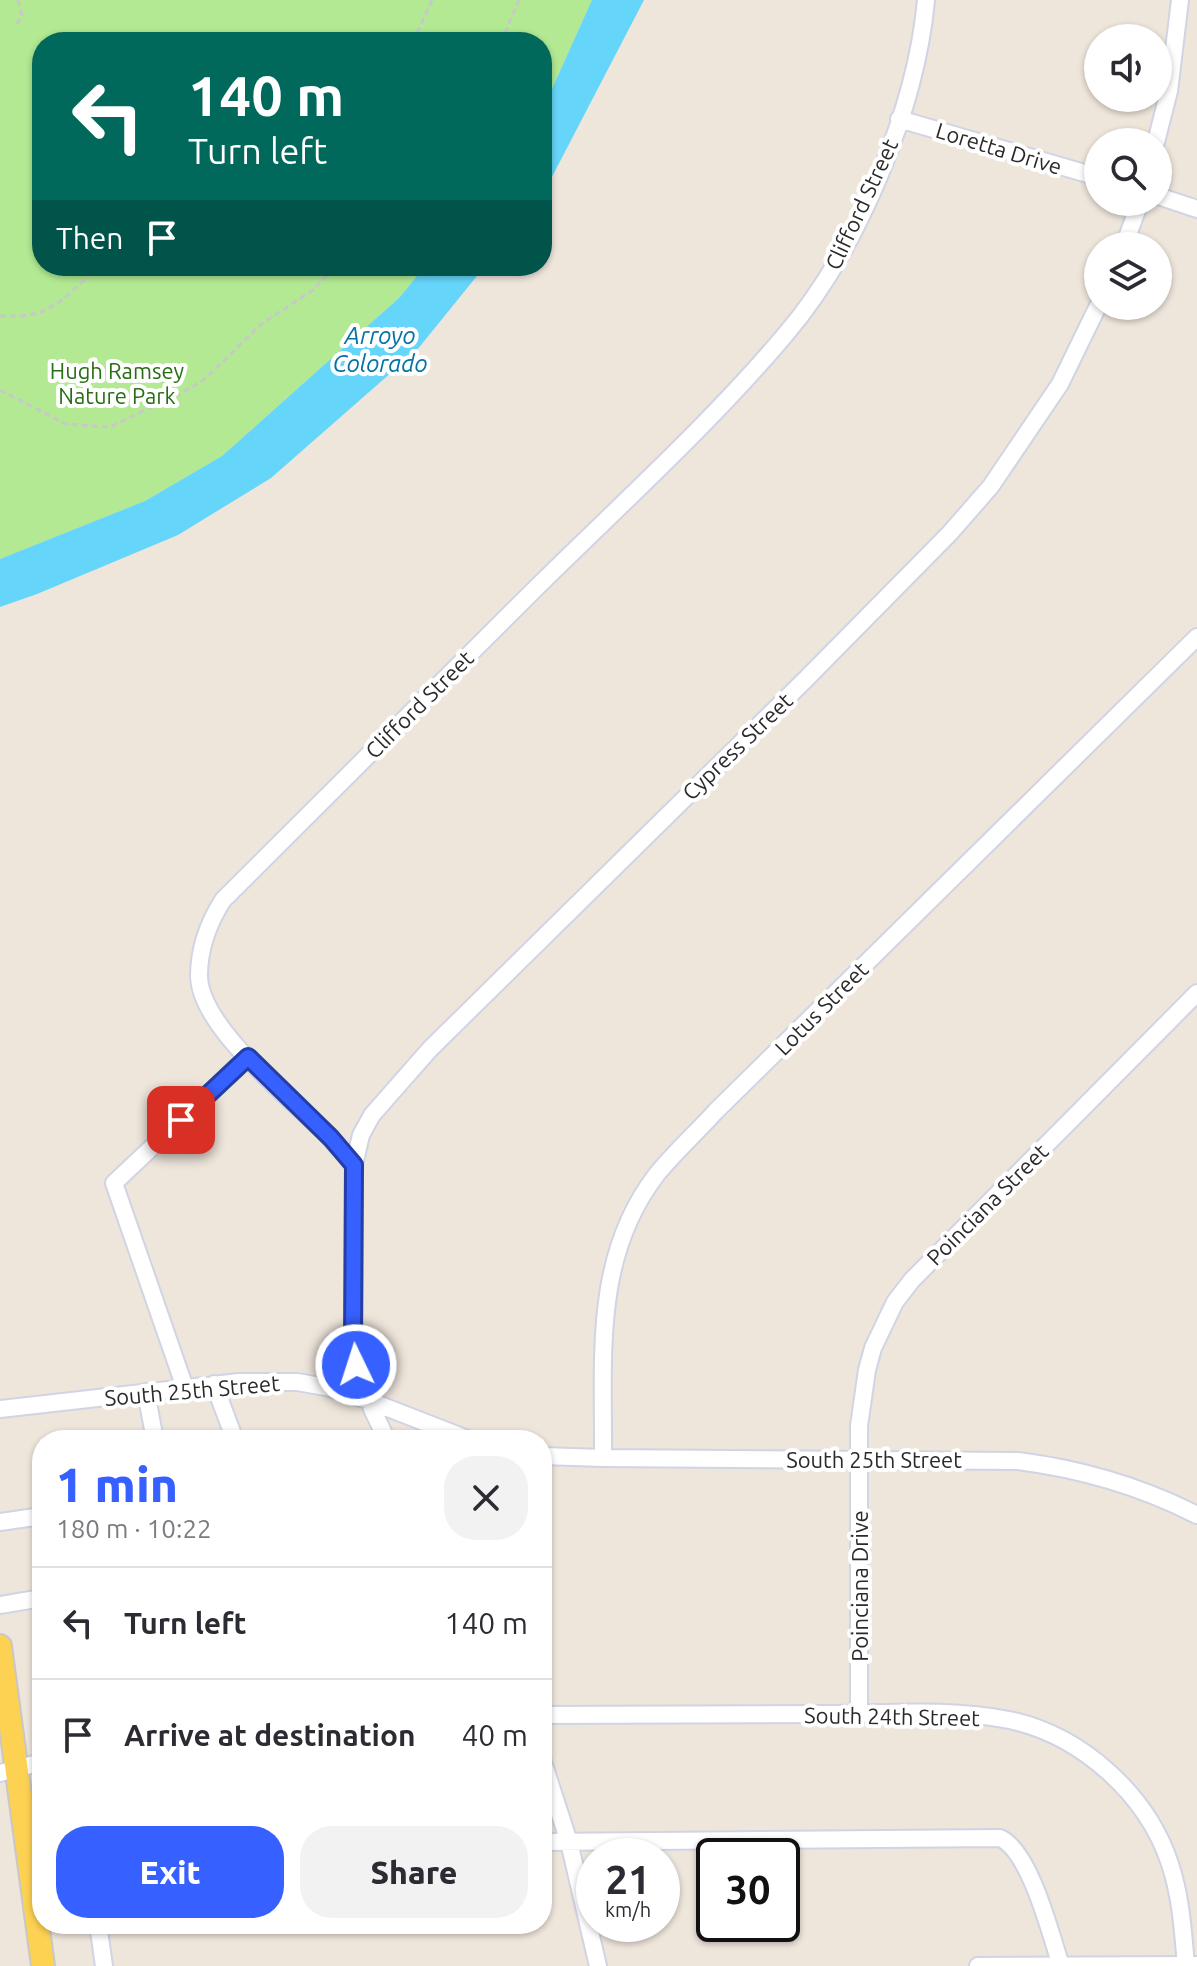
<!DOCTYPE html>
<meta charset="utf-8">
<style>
body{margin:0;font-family:Ubuntu,sans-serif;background:#f2f2f3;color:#2b2b33;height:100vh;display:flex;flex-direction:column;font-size:30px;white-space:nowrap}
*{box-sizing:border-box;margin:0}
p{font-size:26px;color:#7c7c81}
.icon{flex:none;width:44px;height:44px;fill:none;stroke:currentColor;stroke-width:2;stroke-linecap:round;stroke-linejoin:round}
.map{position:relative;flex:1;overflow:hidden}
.sheet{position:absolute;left:32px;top:1430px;width:520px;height:504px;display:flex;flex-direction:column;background:#fff;border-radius:32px;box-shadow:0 2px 6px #0004}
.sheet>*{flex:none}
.banner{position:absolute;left:32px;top:32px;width:520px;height:244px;border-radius:32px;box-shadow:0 2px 6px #0004;background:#00695c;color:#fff;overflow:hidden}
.buttons{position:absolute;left:1084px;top:24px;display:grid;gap:16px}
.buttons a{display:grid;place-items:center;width:88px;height:88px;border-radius:50%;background:#fff;box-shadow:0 2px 6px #0004;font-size:40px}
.speed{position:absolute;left:576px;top:1838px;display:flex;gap:16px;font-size:40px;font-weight:700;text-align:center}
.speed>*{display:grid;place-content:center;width:104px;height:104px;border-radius:50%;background:#fff;box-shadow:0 2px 6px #0004;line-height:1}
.speed small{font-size:20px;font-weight:400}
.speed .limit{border:4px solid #111;border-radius:12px;background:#fff;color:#111}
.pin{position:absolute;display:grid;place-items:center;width:68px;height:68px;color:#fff;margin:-34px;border-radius:16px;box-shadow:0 4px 12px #0006}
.me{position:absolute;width:88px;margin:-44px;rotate:356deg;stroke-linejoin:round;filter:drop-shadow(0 0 6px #0008)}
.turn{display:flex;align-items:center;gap:28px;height:168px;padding:0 24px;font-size:36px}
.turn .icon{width:104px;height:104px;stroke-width:2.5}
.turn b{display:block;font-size:56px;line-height:68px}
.then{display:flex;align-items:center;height:76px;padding:0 24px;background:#0003;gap:16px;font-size:30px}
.round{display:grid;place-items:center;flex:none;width:84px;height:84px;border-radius:32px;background:#f2f2f3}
.headline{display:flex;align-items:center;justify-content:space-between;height:136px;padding:0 24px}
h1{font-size:48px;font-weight:800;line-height:60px;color:#3660ff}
.button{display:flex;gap:16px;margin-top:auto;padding:16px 24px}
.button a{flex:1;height:92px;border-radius:32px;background:#3660ff;color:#fff;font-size:32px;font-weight:800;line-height:92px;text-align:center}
.button a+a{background:#f2f2f3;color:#2b2b33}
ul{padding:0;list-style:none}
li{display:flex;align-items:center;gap:24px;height:112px;padding:0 24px;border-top:2px solid #e1e1e2}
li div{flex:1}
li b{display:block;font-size:30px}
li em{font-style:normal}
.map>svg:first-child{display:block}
</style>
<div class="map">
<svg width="1197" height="1966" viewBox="0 0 1197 1966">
<rect width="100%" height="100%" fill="#eee5db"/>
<!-- green -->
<path fill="#b2e992" d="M 0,0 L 592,0 L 542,111 L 542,42 L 42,42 L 42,266 L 425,266 L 400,297 L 222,456 L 145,501 L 0,559 Z"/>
<!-- water -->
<path fill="#65d5f9" d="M 592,0 L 644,0 L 542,196 L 542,111 Z
M 425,266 L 485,266 L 417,350 L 271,478 L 178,535 L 37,594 L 0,607 L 0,559 L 145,501 L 222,456 L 400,297 Z"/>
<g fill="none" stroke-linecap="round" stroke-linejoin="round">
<!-- minor casing -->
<g stroke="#d0d4e4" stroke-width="20">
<path id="minor" d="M 899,119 L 1098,177
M 1156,142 L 1169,91 L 1180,0
M 1158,196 L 1197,209
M 1124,246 L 1140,202
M 354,1165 L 361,1135 L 372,1115 L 430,1049 L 805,680 L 950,533 L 991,486 L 1060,384 L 1098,306
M 214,1384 L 235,1440
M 185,1388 L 114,1183 L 248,1057
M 146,1392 L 155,1440
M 0,1409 L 239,1382 L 297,1382 L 326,1387 L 370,1401 L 470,1440
M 387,1440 L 372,1409 L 353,1348 L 354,1165 C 346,1156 338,1146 329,1137 C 294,1100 200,1029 199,976 C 199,949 209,922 223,900 C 327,796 431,692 535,589 C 619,506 709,425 785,335 C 857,251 916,110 926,0
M 542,1456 L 603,1458 L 1018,1461 C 1081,1469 1140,1486 1197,1515
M 603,1458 C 604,1359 592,1258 657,1174 C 675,1152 697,1132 716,1111 L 1197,637
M 0,1522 L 42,1516
M 0,1605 L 42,1598
M 859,1714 L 859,1426 L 867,1370 L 873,1348 L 895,1302 L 912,1280 L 1197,993
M 542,1715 C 635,1715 728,1714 821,1714 C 884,1714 948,1708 1009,1720 C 1081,1735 1147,1794 1170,1864 C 1181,1897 1183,1931 1186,1966
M 542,1759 L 569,1842 L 598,1966
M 0,1773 L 42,1762
M 25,1838 L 42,1838
M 542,1842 L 1000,1838 C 1030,1851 1051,1935 1061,1966
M 98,1924 L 104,1966
M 978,1966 L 1197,1965"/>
</g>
<!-- major casing -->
<g stroke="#c8c8c8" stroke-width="26">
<path id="major" d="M 0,1646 L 43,1966"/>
</g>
<!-- path -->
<path stroke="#c8c8c8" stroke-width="3" stroke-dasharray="6 4" stroke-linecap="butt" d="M 17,24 L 22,16 L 18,0
M 415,38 L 425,42
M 413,42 L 432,0
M 501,42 L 519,0
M 0,316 C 53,319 62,299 99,266
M 0,390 L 66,424 L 110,427 L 191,388 L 207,377 L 260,325 L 313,290 L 336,266"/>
<!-- minor -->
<use href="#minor" stroke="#fff" stroke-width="16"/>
<!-- major -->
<use href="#major" stroke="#fdd151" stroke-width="22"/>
</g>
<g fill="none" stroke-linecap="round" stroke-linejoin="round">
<!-- route casing -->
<g stroke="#233ea6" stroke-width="20">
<path id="route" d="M 181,1120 L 248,1057 L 331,1138 L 354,1165 L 353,1348 L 356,1365"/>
</g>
<!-- route -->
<use href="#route" stroke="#3660ff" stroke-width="14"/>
</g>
<g text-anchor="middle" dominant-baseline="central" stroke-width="8" stroke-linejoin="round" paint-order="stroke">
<!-- street labels -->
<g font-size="22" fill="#2a2a2a" stroke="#fff">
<text transform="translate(999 148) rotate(17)">Loretta Drive</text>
<text transform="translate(861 204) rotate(-65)">Clifford Street</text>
<text transform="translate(419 704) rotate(-45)">Clifford Street</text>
<text transform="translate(737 746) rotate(-44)">Cypress Street</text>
<text transform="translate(821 1008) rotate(-45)">Lotus Street</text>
<text transform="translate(987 1204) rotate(-45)">Poinciana Street</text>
<text transform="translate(192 1390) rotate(-5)">South 25th Street</text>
<text x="874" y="1459">South 25th Street</text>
<text transform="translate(859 1586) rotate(-90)">Poinciana Drive</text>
<text transform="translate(892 1716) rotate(1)">South 24th Street</text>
</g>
<!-- park labels -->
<g font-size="22" fill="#286e14" stroke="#fff">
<text x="117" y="370">Hugh Ramsey<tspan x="117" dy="25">Nature Park</tspan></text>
</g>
<!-- water labels -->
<g font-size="24" font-style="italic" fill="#0272a7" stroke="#fff">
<text x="380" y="335">Arroyo<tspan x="380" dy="28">Colorado</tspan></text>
</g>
</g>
</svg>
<div class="buttons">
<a><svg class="icon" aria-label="sound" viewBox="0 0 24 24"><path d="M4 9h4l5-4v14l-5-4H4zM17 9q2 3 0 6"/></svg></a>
<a><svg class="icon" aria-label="search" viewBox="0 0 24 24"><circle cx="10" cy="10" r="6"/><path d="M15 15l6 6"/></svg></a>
<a><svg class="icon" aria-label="layers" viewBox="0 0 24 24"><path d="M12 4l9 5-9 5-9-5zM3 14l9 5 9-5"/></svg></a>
</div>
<div class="speed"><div>21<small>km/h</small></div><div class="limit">30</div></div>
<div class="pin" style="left:181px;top:1120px;background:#d93025"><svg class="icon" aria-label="arrive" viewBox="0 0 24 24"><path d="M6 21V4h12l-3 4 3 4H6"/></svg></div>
<svg class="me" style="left:356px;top:1365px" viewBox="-20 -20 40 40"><circle r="17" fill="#3660ff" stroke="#fff" stroke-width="3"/><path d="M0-11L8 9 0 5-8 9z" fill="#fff"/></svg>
<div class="banner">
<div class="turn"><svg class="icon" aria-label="left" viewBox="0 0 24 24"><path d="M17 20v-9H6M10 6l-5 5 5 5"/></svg><div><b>140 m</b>Turn left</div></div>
<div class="then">Then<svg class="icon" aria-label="arrive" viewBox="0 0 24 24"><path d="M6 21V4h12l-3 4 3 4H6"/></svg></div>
</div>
<section class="sheet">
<div class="headline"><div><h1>1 min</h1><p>180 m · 10:22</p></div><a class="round"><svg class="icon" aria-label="close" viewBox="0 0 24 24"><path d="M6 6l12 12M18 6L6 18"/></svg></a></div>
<ul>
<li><svg class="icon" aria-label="left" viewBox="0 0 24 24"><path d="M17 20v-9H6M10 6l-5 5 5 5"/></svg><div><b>Turn left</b></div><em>140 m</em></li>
<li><svg class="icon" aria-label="arrive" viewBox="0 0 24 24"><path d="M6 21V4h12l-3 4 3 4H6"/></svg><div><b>Arrive at destination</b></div><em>40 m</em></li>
</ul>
<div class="button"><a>Exit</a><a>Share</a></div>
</section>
</div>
